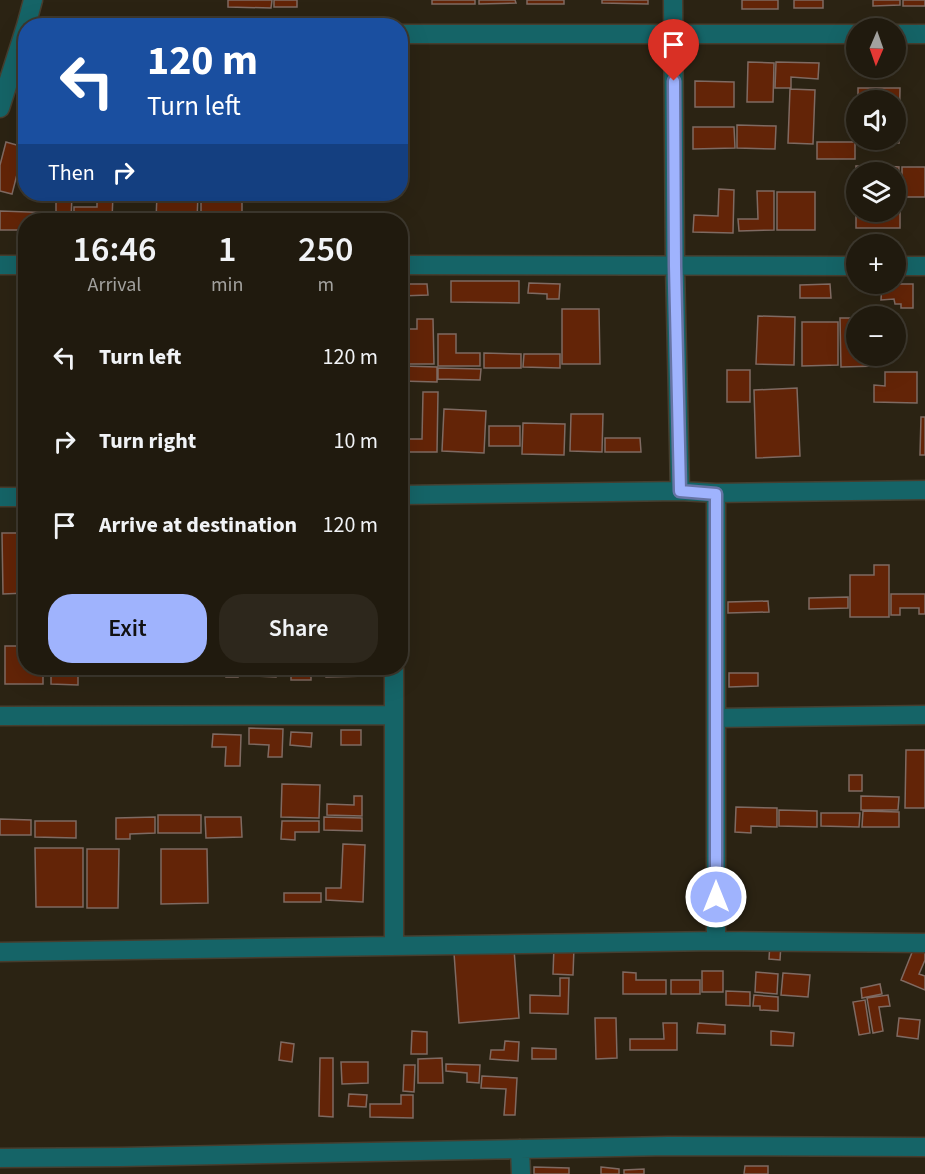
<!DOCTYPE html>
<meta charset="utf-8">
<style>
body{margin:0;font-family:"Source Sans 3",sans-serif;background:#2d271c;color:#f1f3f6;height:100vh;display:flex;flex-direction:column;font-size:22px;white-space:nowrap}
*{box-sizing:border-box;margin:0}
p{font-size:20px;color:#a2a19e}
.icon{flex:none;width:33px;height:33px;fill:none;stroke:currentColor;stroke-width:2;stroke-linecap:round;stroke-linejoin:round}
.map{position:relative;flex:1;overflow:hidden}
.side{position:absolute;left:18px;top:213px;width:390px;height:462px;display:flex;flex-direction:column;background:#201a0e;border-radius:24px;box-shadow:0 6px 24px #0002,0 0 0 2px #3d382e}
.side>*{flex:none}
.top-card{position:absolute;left:18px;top:18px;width:390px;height:183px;border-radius:24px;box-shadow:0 6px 24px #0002,0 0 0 2px #3d382e;background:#1a4fa0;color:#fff;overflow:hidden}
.needle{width:39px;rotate:182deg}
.fabs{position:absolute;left:846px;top:18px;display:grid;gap:12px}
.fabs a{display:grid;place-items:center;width:60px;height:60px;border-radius:50%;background:#201a0e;box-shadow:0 6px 24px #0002,0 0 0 2px #3d382e;font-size:30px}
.pin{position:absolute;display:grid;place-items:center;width:51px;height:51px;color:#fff;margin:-62px -26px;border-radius:50% 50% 50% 0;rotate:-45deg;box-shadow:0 0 6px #0007}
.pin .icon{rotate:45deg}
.me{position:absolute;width:66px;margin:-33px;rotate:0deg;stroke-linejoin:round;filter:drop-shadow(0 0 4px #0008)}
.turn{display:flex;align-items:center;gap:21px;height:126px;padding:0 30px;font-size:27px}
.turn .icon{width:78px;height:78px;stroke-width:2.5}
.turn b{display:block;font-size:42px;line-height:51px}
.then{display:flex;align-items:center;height:57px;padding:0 30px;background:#0003;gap:12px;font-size:22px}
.eta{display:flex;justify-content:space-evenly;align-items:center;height:102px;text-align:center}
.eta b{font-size:36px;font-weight:600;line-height:42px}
.cta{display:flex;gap:12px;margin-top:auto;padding:12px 30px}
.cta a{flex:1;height:69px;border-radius:24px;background:#9fb3fd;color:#111;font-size:24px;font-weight:600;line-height:69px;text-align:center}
.cta a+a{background:#2d271c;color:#f1f3f6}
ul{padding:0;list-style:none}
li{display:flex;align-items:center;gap:18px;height:84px;padding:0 30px}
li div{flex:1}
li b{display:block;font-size:22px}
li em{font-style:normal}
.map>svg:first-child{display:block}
</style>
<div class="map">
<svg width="925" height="1174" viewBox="0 0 925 1174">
<rect width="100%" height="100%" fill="#2b2313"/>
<!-- building -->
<path fill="#632407" stroke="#7f6a62" stroke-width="1.5" d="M 228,0 L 272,0 L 271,8 L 228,7 Z
M 274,0 L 297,0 L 297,7 L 274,7 Z
M 432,0 L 475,0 L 475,4 L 432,4 Z
M 479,0 L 515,0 L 516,3 L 479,4 Z
M 527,0 L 564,0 L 564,4 L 527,4 Z
M 602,0 L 648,0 L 648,4 L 602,3 Z
M 742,0 L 778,0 L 778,9 L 742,9 Z
M 794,0 L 823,0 L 823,8 L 794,8 Z
M 873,0 L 900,0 L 900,5 L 873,6 Z
M 903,0 L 925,0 L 925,6 L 903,6 Z
M 748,62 L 774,63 L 773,102 L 747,102 Z
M 776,62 L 819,63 L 818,79 L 791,77 L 791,88 L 775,88 Z
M 695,81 L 734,82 L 734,107 L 695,107 Z
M 858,88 L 900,88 L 899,143 L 857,142 L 857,140 L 896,140 L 896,100 L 858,100 Z
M 790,89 L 815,90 L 813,144 L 788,143 Z
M 737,125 L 776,126 L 775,149 L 737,148 Z
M 693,127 L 734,127 L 735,148 L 693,149 Z
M 6,142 L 24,147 L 12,194 L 0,191 L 0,165 Z
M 817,142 L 855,142 L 855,159 L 817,159 Z
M 856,166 L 873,166 L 873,172 L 856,172 L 856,212 L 900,211 L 900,228 L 856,228 Z
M 885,166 L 899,167 L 898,191 L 896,191 L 896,172 L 885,172 Z
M 902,167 L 925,167 L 925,197 L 902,197 Z
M 719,189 L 734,190 L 733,233 L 693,232 L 694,215 L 718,216 Z
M 757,191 L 774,191 L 774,230 L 739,231 L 738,219 L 758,219 Z
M 777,192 L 815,192 L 815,230 L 777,230 Z
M 56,194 L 72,194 L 71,220 L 26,220 L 26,230 L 0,230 L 0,211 L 56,213 Z
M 97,194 L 113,194 L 112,220 L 74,220 L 74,207 L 97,207 Z
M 157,194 L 198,194 L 197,220 L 156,220 Z
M 201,194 L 242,194 L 242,220 L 201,220 Z
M 451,281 L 519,281 L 519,303 L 451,302 Z
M 529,283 L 560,284 L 559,299 L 547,299 L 547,294 L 528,293 Z
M 400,284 L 427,284 L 428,295 L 400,296 Z
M 830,284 L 831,298 L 800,298 L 800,285 Z
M 882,284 L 913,284 L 913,308 L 901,308 L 901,304 L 895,304 L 894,299 L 881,300 Z
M 562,309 L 599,309 L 600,364 L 562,364 Z
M 758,316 L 795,317 L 794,365 L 756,364 Z
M 840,318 L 856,318 L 856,356 L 878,356 L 878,366 L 841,367 Z
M 417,319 L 433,319 L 434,364 L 404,364 L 403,329 L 417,329 Z
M 802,322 L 838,322 L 838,365 L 802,366 Z
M 438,334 L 456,334 L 456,353 L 480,353 L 480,366 L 438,366 Z
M 484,353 L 521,354 L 521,368 L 484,368 Z
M 524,354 L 560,354 L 560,368 L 523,367 Z
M 401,366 L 437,367 L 437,382 L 401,381 Z
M 438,368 L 481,369 L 480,380 L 438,379 Z
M 727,370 L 750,370 L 750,402 L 727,402 Z
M 885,372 L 917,372 L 917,403 L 874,402 L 874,385 L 885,386 Z
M 797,388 L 800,456 L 756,458 L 754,390 Z
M 423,392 L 438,392 L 437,452 L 400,452 L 400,439 L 422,439 Z
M 444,409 L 486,411 L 484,453 L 442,451 Z
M 571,414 L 603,414 L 602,452 L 570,451 Z
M 921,417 L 925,417 L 925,455 L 920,455 Z
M 523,423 L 565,424 L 564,455 L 522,454 Z
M 489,426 L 520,426 L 520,446 L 489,446 Z
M 605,438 L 640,438 L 641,452 L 605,452 Z
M 2,533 L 26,533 L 26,593 L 3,594 Z
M 874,565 L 889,565 L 889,617 L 850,617 L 850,575 L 874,575 Z
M 891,594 L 925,594 L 925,614 L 919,614 L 919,608 L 900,608 L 900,615 L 891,615 Z
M 848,597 L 848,608 L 809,609 L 809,598 Z
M 768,601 L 769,612 L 728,613 L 728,602 Z
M 5,646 L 26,646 L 26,668 L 43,668 L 43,684 L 5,684 Z
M 51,668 L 78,668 L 78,685 L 51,684 Z
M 121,668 L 163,668 L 163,670 L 121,670 Z
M 226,668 L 238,668 L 238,677 L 226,677 Z
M 252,668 L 276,668 L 276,677 L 252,676 Z
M 291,668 L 311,668 L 311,680 L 291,680 Z
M 325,668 L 368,668 L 368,676 L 326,677 Z
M 729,673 L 758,673 L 758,686 L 729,687 Z
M 249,728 L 283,729 L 282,757 L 268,757 L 269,745 L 249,744 Z
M 341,730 L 361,730 L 361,745 L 341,745 Z
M 291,732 L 312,733 L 311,747 L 290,745 Z
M 213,734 L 241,735 L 240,766 L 225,766 L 226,747 L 212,747 Z
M 906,750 L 925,750 L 925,808 L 905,808 Z
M 849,775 L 862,775 L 862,791 L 849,791 Z
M 282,784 L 320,785 L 319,818 L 281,817 Z
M 354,796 L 362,796 L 362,816 L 327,815 L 327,804 L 354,805 Z
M 861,796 L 899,797 L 898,810 L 861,810 Z
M 736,807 L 777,808 L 777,827 L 751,826 L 751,833 L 735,832 Z
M 779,810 L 817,811 L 817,827 L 779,826 Z
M 863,811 L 899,812 L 899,827 L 862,827 Z
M 821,813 L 860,813 L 859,827 L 821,826 Z
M 158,815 L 201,815 L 201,833 L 158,833 Z
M 155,817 L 155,833 L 130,834 L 130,839 L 116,839 L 116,818 Z
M 205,817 L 241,817 L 242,837 L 206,838 Z
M 324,817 L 362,818 L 362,831 L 324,830 Z
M 0,819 L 31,820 L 31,835 L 0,835 Z
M 35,821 L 76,821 L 76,838 L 35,837 Z
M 282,821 L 319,821 L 319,832 L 295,832 L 295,840 L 281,839 Z
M 343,844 L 365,845 L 363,902 L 326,900 L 326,888 L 341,888 Z
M 35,848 L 83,848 L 83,907 L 36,907 Z
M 87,849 L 119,849 L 118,908 L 87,908 Z
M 161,849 L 207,849 L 208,903 L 161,904 Z
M 284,893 L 321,893 L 321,902 L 284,902 Z
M 770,943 L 781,944 L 780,960 L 769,959 Z
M 915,945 L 925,949 L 925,960 L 919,974 L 925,976 L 925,990 L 901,980 Z
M 554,946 L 574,947 L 573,975 L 553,974 Z
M 514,949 L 519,1018 L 459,1023 L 454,953 Z
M 702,971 L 723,971 L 723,992 L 702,992 Z
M 623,972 L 636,973 L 636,980 L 666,980 L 666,994 L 623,994 Z
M 756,972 L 778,974 L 777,994 L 755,992 Z
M 783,973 L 810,975 L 808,997 L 781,995 Z
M 560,978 L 569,978 L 568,1014 L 530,1013 L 530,995 L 560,996 Z
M 671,980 L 700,980 L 700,994 L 671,994 Z
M 880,984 L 882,994 L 862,998 L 861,988 Z
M 726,991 L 750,992 L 750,1006 L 726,1005 Z
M 754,995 L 778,997 L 778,1011 L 760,1010 L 760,1006 L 753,1006 Z
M 888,995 L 890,1006 L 879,1007 L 883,1031 L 873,1033 L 867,998 Z
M 865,1000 L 870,1033 L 859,1035 L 853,1002 Z
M 595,1018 L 616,1018 L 617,1058 L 596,1059 Z
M 899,1018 L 920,1020 L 918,1039 L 897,1036 Z
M 663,1023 L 677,1023 L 677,1050 L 630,1050 L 630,1039 L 664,1039 Z
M 698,1023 L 725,1025 L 725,1034 L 697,1033 Z
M 412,1031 L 427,1032 L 427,1054 L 411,1054 Z
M 771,1031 L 794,1033 L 793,1046 L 771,1045 Z
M 505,1041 L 519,1042 L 518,1061 L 490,1059 L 491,1050 L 504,1050 Z
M 281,1042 L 294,1044 L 292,1062 L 279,1060 Z
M 532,1048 L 556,1049 L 556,1059 L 532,1059 Z
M 320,1058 L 333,1058 L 333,1117 L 319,1116 Z
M 442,1058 L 443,1083 L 418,1083 L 418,1059 Z
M 341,1062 L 368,1062 L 368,1083 L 342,1084 Z
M 446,1064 L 480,1065 L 479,1083 L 467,1082 L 467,1073 L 446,1071 Z
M 404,1065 L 415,1065 L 414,1092 L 403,1091 Z
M 482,1076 L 517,1078 L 515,1115 L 504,1115 L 506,1089 L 481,1088 Z
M 349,1094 L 367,1095 L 366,1107 L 348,1106 Z
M 401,1095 L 413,1095 L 413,1118 L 370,1117 L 370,1104 L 401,1104 Z
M 745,1166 L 768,1166 L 768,1174 L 744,1174 Z
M 534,1167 L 569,1168 L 569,1174 L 534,1174 Z
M 601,1167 L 619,1169 L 619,1174 L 601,1174 Z
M 644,1169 L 644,1174 L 624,1174 L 624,1170 Z"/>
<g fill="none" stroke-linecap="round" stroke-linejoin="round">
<!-- minor casing -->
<g stroke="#463e2f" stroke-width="21">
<path id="minor" d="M 673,0 L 675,266 L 680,491
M 26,26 L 33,0
M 400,34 L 856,34
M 896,34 L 925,34
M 0,108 L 26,26
M 0,265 L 26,265
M 400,265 L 856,266
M 896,266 L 925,266
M 400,495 L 680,491 L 716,493 L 925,490
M 0,497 L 26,497
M 394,668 L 394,946
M 0,716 L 394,715
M 716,718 L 925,715
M 716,941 L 716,493
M 0,952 L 716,941 L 925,943
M 520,1149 L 521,1174
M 0,1158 L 121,1157 L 668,1146 L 925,1147"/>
</g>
<!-- minor -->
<use href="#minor" stroke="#156467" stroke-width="18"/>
</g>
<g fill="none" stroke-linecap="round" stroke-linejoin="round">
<!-- route casing -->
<g stroke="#6774a4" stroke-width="15">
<path id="route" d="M 674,81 L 675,266 L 680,491 L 716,494 L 716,897"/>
</g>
<!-- route -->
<use href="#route" stroke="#9fb3fd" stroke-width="10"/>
</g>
</svg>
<div class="fabs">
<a><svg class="needle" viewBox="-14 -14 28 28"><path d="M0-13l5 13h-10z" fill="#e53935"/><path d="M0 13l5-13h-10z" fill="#a2a19e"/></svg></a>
<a><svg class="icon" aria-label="sound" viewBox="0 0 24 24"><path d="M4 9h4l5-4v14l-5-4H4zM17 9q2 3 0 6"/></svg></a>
<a><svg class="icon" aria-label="layers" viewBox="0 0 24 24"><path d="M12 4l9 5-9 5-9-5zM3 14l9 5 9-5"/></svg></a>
<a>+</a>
<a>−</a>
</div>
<div class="pin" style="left:674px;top:81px;background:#d93025"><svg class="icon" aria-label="arrive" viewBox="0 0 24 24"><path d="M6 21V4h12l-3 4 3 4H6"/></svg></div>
<svg class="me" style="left:716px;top:897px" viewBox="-20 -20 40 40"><circle r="17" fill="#9fb3fd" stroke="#fff" stroke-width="3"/><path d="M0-11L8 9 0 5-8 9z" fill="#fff"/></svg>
<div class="top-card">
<div class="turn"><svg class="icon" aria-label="left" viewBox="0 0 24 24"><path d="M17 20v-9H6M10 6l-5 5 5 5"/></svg><div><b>120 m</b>Turn left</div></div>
<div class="then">Then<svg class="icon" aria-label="right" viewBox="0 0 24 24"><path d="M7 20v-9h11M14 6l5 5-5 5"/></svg></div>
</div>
<section class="side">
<div class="eta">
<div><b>16:46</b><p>Arrival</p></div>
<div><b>1</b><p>min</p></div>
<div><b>250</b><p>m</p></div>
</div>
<ul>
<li><svg class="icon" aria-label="left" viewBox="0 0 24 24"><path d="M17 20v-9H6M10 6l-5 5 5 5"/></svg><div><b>Turn left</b></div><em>120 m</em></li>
<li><svg class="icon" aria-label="right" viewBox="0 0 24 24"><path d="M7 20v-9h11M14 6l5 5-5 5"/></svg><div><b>Turn right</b></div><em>10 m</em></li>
<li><svg class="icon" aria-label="arrive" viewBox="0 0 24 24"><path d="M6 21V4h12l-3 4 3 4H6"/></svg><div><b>Arrive at destination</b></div><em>120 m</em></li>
</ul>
<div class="cta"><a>Exit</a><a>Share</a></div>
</section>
</div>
